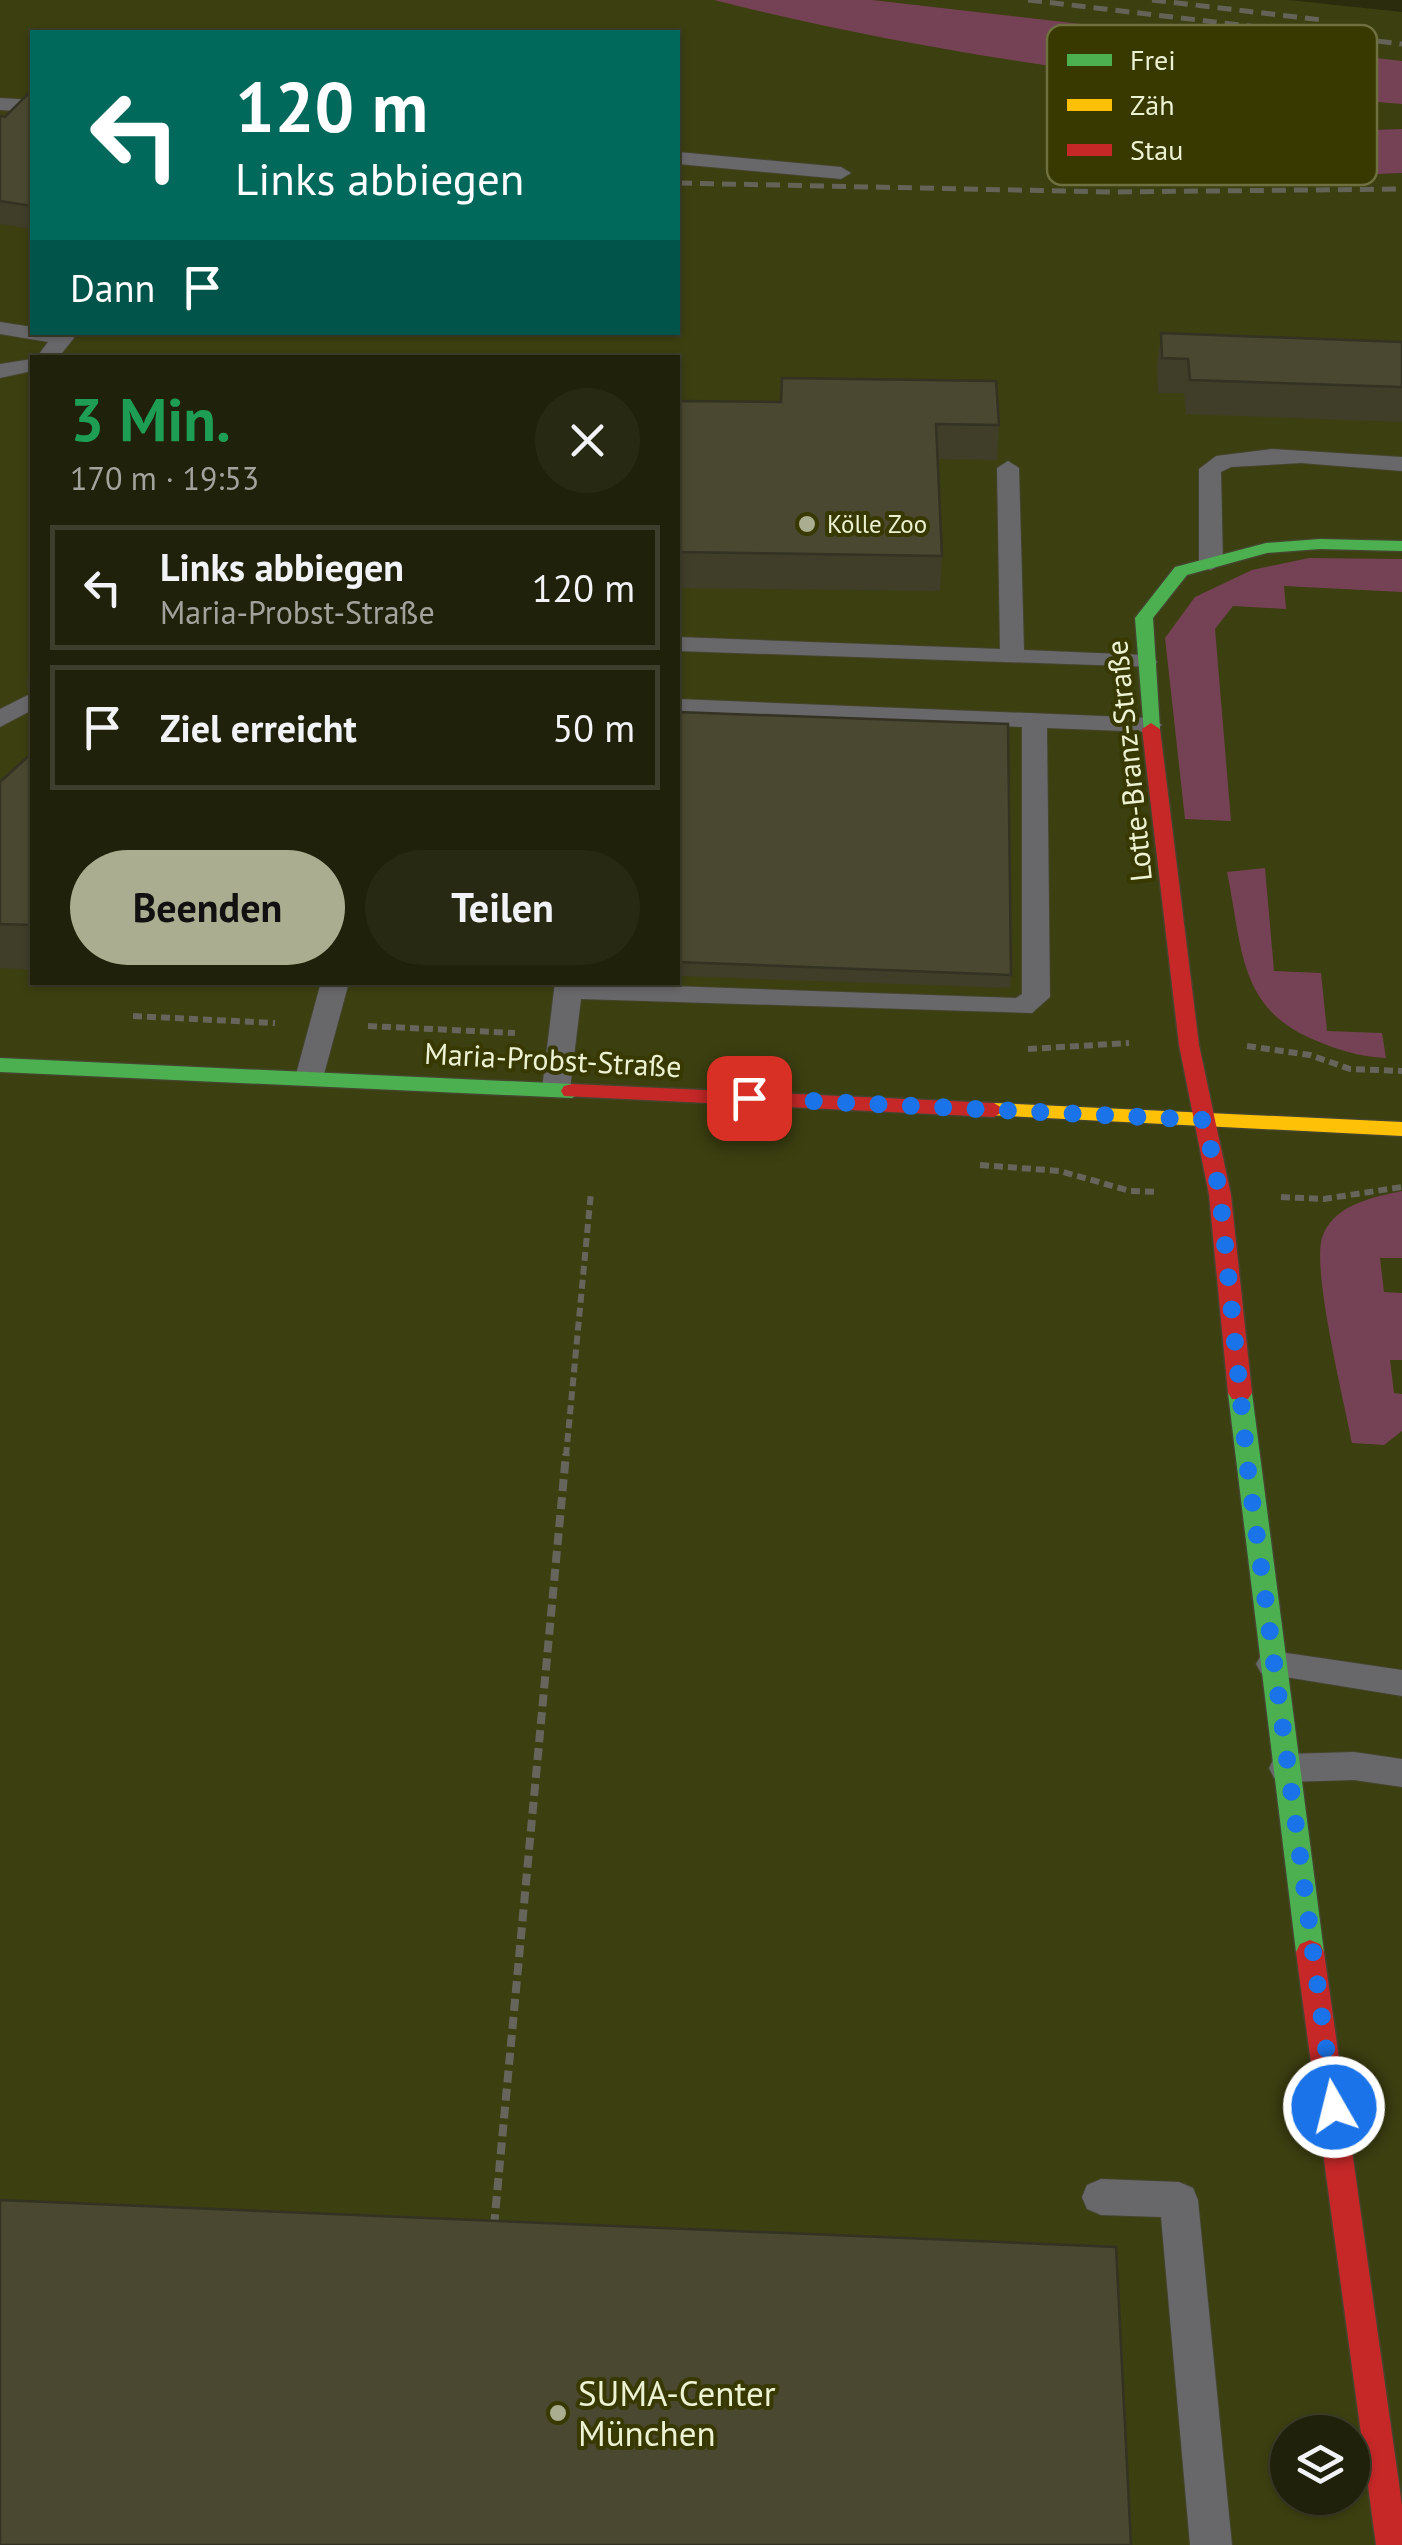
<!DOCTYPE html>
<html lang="de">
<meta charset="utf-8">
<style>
body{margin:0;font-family:"PT Sans",sans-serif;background:#282913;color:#f1f3f6;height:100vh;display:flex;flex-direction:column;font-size:38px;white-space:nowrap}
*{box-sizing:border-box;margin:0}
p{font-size:32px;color:#a2a39c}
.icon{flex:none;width:55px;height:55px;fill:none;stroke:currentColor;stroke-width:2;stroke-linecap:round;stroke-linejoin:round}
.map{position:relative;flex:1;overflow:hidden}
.side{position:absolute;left:30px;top:355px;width:650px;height:630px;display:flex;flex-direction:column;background:#20210a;border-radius:0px;box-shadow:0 2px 8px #0004,0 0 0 2px #3d3e2b}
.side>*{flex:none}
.guide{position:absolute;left:30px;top:30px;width:650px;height:305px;border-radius:0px;box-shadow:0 2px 8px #0004,0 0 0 2px #3d3e2b;background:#00695c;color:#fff;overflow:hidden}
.tools{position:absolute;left:1270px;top:2415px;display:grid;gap:20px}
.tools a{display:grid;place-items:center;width:100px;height:100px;border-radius:50%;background:#20210a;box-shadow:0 2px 8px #0004,0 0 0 2px #3d3e2b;font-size:50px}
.pin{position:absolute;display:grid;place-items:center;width:85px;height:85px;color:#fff;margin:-42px;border-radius:20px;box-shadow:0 5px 15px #0006}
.me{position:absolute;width:110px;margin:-55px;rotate:352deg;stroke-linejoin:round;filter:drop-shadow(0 0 8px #0008)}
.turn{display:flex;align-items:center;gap:35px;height:210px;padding:0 40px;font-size:45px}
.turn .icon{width:130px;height:130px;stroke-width:2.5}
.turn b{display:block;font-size:70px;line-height:85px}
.then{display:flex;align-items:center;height:95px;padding:0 40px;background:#0003;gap:20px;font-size:38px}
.round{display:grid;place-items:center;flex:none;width:105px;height:105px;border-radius:52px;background:#282913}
.summary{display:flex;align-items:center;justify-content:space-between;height:170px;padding:0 40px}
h1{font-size:60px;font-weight:800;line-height:75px;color:#1e9e55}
.cta{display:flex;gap:20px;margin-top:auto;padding:20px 40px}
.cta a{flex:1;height:115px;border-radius:60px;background:#aaad8f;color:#111;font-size:40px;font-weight:800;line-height:115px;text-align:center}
.cta a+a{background:#282913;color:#f1f3f6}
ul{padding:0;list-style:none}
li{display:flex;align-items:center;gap:30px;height:125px;margin:0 20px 15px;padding:0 20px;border:5px solid #3d3e2b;border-radius:0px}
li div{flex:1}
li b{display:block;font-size:38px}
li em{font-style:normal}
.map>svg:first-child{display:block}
</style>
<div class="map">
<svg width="1402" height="2545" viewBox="0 0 1402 2545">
<rect width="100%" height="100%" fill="#2b2c0d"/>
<!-- built -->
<path fill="#3c3f10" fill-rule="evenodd" d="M 0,0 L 1289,0 L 1402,12 L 1402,129 L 1133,137 L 1155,184 L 1402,173 L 1402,2545 L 0,2545 ZM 32,32 L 678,32 L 678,332 L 32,332 ZM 32,358 L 678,358 L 678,982 L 32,982 ZM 1288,2432 L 1352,2432 L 1352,2498 L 1288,2498 Z"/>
<!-- green -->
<path fill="#754255" d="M 714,0 L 872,0 L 1402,61 L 1402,104 C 1170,86 940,57 714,0 Z
M 1402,129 L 1402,173 L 1154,184 L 1136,137 Z
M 1309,558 L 1402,559 L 1402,592 L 1284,586 L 1286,609 L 1233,606 L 1215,629 L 1231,821 L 1185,819 L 1165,638 L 1195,597 L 1252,570 Z
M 1265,868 L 1274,971 L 1321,973 L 1327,1031 L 1382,1033 L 1386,1058 C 1359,1057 1335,1049 1310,1038 C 1237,1006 1242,942 1227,872 Z
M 1402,1191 L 1402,1258 L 1380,1258 L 1384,1292 L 1402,1293 L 1402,1360 L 1390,1360 L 1394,1393 L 1402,1394 L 1402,1431 L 1384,1445 L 1352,1443 C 1345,1404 1310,1265 1323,1235 C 1335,1204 1374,1197 1402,1191 Z"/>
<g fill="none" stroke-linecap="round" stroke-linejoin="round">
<!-- lane casing -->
<g stroke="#44452c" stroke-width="2">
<path id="lane" d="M 0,98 L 32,100 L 32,112 L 0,110 Z
M 678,152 L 841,167 L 851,173 L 841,179 L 678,164 Z
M 0,322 L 32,327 L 32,332 L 67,332 L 74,338 L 58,358 L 36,358 L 48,342 L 0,334 Z
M 32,359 L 32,371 L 0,378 L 0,364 Z
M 1272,449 L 1402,457 L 1402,471 L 1301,463 L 1231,467 L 1221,472 L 1223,563 L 1211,570 L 1203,568 L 1199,563 L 1199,469 L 1216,456 Z
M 1008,461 L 1019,468 L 1024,650 L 1145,655 L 1154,657 L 1157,662 L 1154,667 L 678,651 L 678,637 L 1000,649 L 997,468 Z
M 32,693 L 32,710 L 0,727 L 0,709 Z
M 678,699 L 1150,718 L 1162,725 L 1150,732 L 1047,728 L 1050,997 L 1032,1013 L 581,999 L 570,1089 L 566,1096 L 546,1096 L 542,1089 L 555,982 L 1016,998 L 1022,994 L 1022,727 L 678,713 Z
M 321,982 L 349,982 L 323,1078 L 319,1085 L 299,1085 L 295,1078 Z
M 1273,1651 L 1402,1670 L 1402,1696 L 1261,1673 L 1256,1664 L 1261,1655 Z
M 1354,1752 L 1402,1759 L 1402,1787 L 1354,1780 L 1286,1782 L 1274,1778 L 1269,1768 L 1274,1758 L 1286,1754 Z
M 1101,2179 L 1179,2182 L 1193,2188 L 1198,2200 L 1232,2545 L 1190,2545 L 1161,2217 L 1101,2215 L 1087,2209 L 1082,2197 L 1087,2185 Z"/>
</g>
<!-- fast casing -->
<g stroke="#44452c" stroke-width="3">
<path id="fast" d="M 1320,539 L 1402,541 L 1402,551 L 1320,549 L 1267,553 L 1187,575 L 1153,618 L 1160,729 L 1151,735 L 1144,733 L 1135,618 L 1175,567 L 1266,543 Z
M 0,1058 L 572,1084 L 583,1091 L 572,1098 L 0,1072 Z
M 1240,1384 L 1248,1387 L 1252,1393 L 1324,1952 L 1320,1960 L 1310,1964 L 1300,1960 L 1296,1952 L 1228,1393 L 1232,1387 Z"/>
</g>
<!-- slow casing -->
<g stroke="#44452c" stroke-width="3">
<path id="slow" d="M 994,1103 L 1402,1122 L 1402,1136 L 986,1115 L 983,1110 Z"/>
</g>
<!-- jam casing -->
<g stroke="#44452c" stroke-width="3">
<path id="jam" d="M 1151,723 L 1160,729 L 1199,1045 L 1231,1195 L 1252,1393 L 1248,1399 L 1232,1399 L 1228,1393 L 1209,1195 L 1179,1045 L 1142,729 Z
M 572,1084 L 994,1103 L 1005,1110 L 994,1117 L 564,1096 L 561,1091 L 564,1086 Z
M 1310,1940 L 1320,1944 L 1324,1952 L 1402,2505 L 1402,2545 L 1376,2545 L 1296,1952 L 1300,1944 Z"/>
</g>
<!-- path-far1 -->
<path stroke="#65655c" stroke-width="6" stroke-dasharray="9 5" stroke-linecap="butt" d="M 133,1016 L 275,1023
M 368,1026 L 515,1033
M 1247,1046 L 1310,1055 L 1350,1069 L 1402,1071
M 1028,1049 L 1129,1043
M 980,1165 L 1060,1171 L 1130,1191 L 1159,1192
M 1281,1197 L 1324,1199 L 1402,1187
M 566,1456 L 591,1192"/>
<!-- path -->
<path stroke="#65655c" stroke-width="8" stroke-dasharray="12 6" stroke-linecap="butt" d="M 494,2226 L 566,1454"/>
<!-- lane -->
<use href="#lane" fill="#68686a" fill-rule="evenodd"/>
<!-- fast -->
<use href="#fast" fill="#4caf50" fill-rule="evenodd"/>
<!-- slow -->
<use href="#slow" fill="#ffc107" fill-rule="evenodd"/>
<!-- jam -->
<use href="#jam" fill="#c62828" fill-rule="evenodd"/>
<!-- rail -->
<path stroke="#636358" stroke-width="5" stroke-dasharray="14 8" stroke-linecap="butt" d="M 1028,0 L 1402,44
M 1152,0 L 1322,20
M 678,183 L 1111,192 L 1402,189"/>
</g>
<!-- wall -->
<path fill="#403e29" d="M 32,92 L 32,229 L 0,224 L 0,116 L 5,117 Z
M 1161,333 L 1402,342 L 1402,422 L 1186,414 L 1184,393 L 1158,393 L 1157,367 Z
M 678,401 L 999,425 L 997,460 L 937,459 L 942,556 L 940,591 L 678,588 Z
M 32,676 L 32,716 L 26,680 Z
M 678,712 L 1011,975 L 1010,988 L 678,976 Z
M 32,753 L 32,970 L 0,968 L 0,782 Z"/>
<!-- building -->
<path fill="#4a4830" stroke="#343222" stroke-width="2.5" d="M 30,92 L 32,92 L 32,206 L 0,201 L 0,116 L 5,117 Z
M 1161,333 L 1402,342 L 1402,387 L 1190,380 L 1188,359 L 1162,358 Z
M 782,378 L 996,381 L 999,425 L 936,424 L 942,556 L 678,552 L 678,401 L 781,402 Z
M 678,712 L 1008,724 L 1011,975 L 678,962 Z
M 32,753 L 32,925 L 0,924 L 0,782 Z
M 0,2200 L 1116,2247 L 1131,2545 L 0,2545 Z"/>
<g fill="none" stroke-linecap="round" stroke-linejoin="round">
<!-- route -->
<path stroke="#1a73e8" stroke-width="18" stroke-dasharray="0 32.4" d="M 749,1098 L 1205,1120 L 1220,1195 L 1248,1470 L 1334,2107"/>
</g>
<!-- markers -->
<g fill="#aaad8f" stroke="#373900" stroke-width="4">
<circle cx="807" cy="524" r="10"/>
<circle cx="558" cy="2413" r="10"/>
</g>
<g text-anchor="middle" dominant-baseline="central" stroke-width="8" stroke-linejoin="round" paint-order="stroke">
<!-- far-poi labels -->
<g font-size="25" fill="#eef2d5" stroke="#373900" text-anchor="start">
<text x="827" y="524">Kölle Zoo</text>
</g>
<!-- street labels -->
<g font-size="30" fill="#eef2d5" stroke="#373900">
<text transform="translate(1128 761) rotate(-96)">Lotte-Branz-Straße</text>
<text transform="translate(553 1059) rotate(3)">Maria-Probst-Straße</text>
</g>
<!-- near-poi labels -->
<g font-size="35" fill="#eef2d5" stroke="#373900" text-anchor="start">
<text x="578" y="2393">SUMA-Center<tspan x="578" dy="40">München</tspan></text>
</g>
</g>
<!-- legend -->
<rect x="1047" y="25" width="330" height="160" rx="15" fill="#373900" stroke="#6e7040" stroke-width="2.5"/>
<rect x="1067" y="54" width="45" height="12" fill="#4caf50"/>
<rect x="1067" y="99" width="45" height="12" fill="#ffc107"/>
<rect x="1067" y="144" width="45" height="12" fill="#c62828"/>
<g font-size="28" fill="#eef2d5">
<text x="1130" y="70">Frei</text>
<text x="1130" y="115">Zäh</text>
<text x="1130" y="160">Stau</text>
</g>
</svg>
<div class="tools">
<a><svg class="icon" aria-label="layers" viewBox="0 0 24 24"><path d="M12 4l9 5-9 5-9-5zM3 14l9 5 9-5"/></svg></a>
</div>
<div class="pin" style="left:749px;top:1098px;background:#d93025"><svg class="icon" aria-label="arrive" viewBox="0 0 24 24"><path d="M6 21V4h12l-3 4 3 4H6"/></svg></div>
<svg class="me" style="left:1334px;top:2107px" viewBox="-20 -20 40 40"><circle r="17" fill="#1a73e8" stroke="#fff" stroke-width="3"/><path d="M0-11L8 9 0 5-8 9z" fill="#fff"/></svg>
<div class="guide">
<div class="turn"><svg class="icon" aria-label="left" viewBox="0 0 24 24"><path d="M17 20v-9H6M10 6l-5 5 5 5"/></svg><div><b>120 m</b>Links abbiegen</div></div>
<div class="then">Dann<svg class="icon" aria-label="arrive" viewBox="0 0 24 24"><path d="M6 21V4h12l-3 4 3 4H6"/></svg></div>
</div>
<section class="side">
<div class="summary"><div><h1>3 Min.</h1><p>170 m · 19:53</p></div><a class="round"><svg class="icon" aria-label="close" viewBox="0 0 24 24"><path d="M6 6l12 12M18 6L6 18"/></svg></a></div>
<ul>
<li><svg class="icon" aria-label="left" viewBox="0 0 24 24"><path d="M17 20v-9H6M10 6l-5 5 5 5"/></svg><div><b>Links abbiegen</b><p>Maria-Probst-Straße</p></div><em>120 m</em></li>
<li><svg class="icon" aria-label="arrive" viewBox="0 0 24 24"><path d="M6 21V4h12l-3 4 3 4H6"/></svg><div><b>Ziel erreicht</b></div><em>50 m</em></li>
</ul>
<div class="cta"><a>Beenden</a><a>Teilen</a></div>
</section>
</div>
